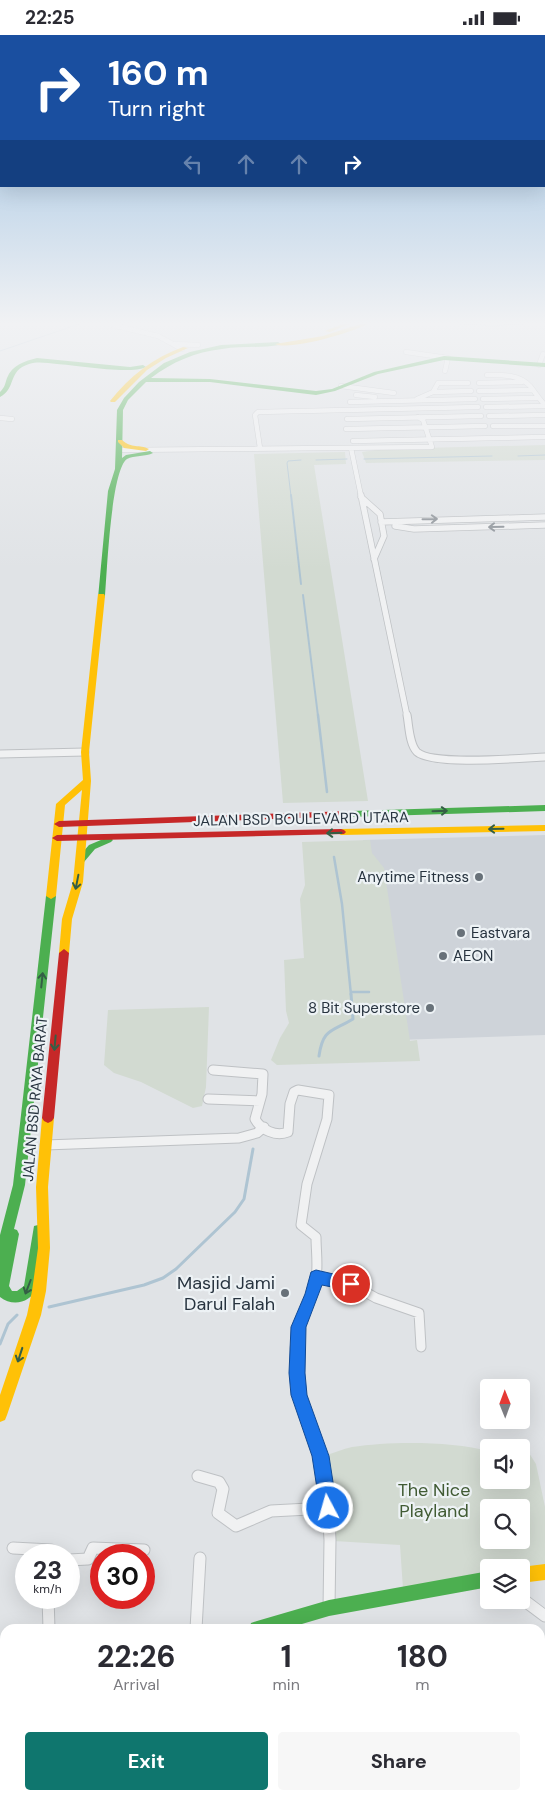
<!DOCTYPE html>
<style>
body{margin:0;font-family:"DM Sans",sans-serif;background:#f7f7f7;color:#2b2b33;height:100vh;display:flex;flex-direction:column;font-size:19px;white-space:nowrap}
*{box-sizing:border-box;margin:0}
p{font-size:16px;color:#7c7c81}
.icon{flex:none;width:28px;height:28px;fill:none;stroke:currentColor;stroke-width:2;stroke-linecap:round;stroke-linejoin:round}
.map{position:relative;flex:1;overflow:hidden}
.sheet{position:absolute;left:0px;top:1589px;width:545px;height:176px;display:flex;flex-direction:column;background:#fff;border-radius:15px 15px 0 0;box-shadow:0 5px 20px #0002}
.sheet>*{flex:none}
.top-card{position:absolute;left:0px;top:0px;width:545px;height:152px;box-shadow:0 5px 20px #0002;background:#1a4fa0;color:#fff;overflow:hidden}
.needle{width:32px;rotate:359deg}
.controls{position:absolute;left:480px;top:1344px;display:grid;gap:10px}
.controls a{display:grid;place-items:center;width:50px;height:50px;border-radius:5px;background:#fff;box-shadow:0 5px 20px #0002;font-size:25px}
.speed{position:absolute;left:15px;top:1509px;display:flex;gap:10px;font-size:25px;font-weight:700;text-align:center}
.speed>*{display:grid;place-content:center;width:65px;height:65px;border-radius:50%;background:#fff;box-shadow:0 5px 20px #0002;line-height:1}
.speed small{font-size:12px;font-weight:400}
.speed .limit{border:8px solid #d22;background:#fff;color:#111}
.pin{position:absolute;display:grid;place-items:center;width:42px;height:42px;color:#fff;margin:-21px;border:2px solid #fff;border-radius:50%;box-shadow:0 1px 5px #0007}
.me{position:absolute;width:55px;margin:-28px;rotate:354deg;stroke-linejoin:round;filter:drop-shadow(0 0 4px #0008)}
.turn{display:flex;align-items:center;gap:18px;height:105px;padding:0 25px;font-size:22px}
.turn .icon{width:65px;height:65px;stroke-width:2.5}
.turn b{display:block;font-size:35px;line-height:42px}
.lanes{display:flex;align-items:center;height:48px;padding:0 25px;background:#0003;justify-content:center;gap:25px;direction:ltr}
.lanes .off{opacity:.35}
.eta{display:flex;justify-content:space-evenly;align-items:center;height:85px;text-align:center}
.eta b{font-size:30px;font-weight:700;line-height:35px}
.primary-button{display:flex;gap:10px;margin-top:auto;padding:10px 25px}
.primary-button a{flex:1;height:58px;border-radius:5px;background:#0f766e;color:#fff;font-size:20px;font-weight:700;line-height:58px;text-align:center}
.primary-button a+a{background:#f7f7f7;color:#2b2b33}
.status{display:flex;justify-content:space-between;align-items:center;height:35px;padding:0 25px;background:#fff;direction:ltr}
.status svg{height:14px;fill:currentColor}
.map>svg:first-child{display:block}
</style>
<div class="status"><b>22:25</b><svg viewBox="0 0 49 12"><path d="M0 12V9h3v3zM5 12V6h3v6zM10 12V3h3v9zM15 12V0h3v12zM26 1h20v11H26zM47 4h2v5h-2z"/></svg></div>
<div class="map">
<svg width="545" height="1764" viewBox="0 0 545 1764">
<rect width="100%" height="100%" fill="#e0e3e6"/>
<!-- built -->
<path fill="#ced3d9" d="M 545,800 L 545,1000 L 397,1005 L 363,805 Z"/>
<!-- green -->
<path fill="#d2dad1" fill-rule="evenodd" d="M 545,410 L 545,425 L 366,428 L 362,417 L 384,414 Z
M 345,417 L 346,429 L 314,430 L 368,766 L 283,768 L 254,419 Z
M 370,805 L 372,818 L 384,833 L 410,1006 L 417,1005 L 420,1026 L 277,1030 L 271,1025 L 280,1003 L 289,988 L 286,976 L 284,925 L 304,923 L 300,864 L 305,850 L 302,807 Z
M 209,972 L 206,1052 L 202,1071 L 193,1073 L 141,1047 L 114,1038 L 104,1030 L 108,975 Z
M 522,1407 L 536,1429 L 545,1472 L 545,1531 L 489,1532 L 489,1540 L 403,1554 L 400,1510 L 334,1506 L 331,1455 L 326,1420 C 334,1418 343,1414 352,1412 C 390,1406 451,1406 489,1416 L 489,1445 L 521,1445 L 521,1412 L 517,1412 L 517,1408 ZM 489,1472 L 521,1472 L 521,1505 L 489,1505 Z"/>
<g fill="none" stroke-linecap="round" stroke-linejoin="round">
<!-- stream-far3 -->
<path stroke="#aec4d2" stroke-width="1" d="M 452,288 L 493,291 L 533,288
M 0,316 L 82,288
M 518,421 L 545,420
M 364,424 L 492,421
M 316,425 L 347,424
M 291,461 L 287,428 L 288,426 L 301,425"/>
<!-- stream-far2 -->
<path stroke="#aec4d2" stroke-width="2" d="M 291,460 L 301,549
M 303,560 L 318,681"/>
<!-- stream-far1 -->
<path stroke="#aec4d2" stroke-width="2.5" d="M 318,680 L 327,757
M 334,822 L 342,869 L 351,960
M 352,957 L 369,957"/>
<!-- stream -->
<path stroke="#aec4d2" stroke-width="3" d="M 319,1021 C 323,993 332,997 353,984 L 351,959
M 49,1272 L 144,1250 L 163,1243 L 176,1234 L 235,1177 L 244,1164 L 253,1114
M 0,1309 L 8,1289 L 17,1280"/>
<!-- street-far4 casing -->
<g stroke="#bec1c4" stroke-width="5.5">
<path id="street-far4" d="M 112,290 L 158,301 L 182,314
M 175,309 L 198,310
M 406,317 L 448,323 L 445,336
M 539,330 L 543,319
M 487,340 C 501,340 519,339 530,351 C 535,357 539,364 545,370
M 479,348 L 522,347
M 341,351 L 394,358
M 479,356 L 532,355
M 433,357 L 471,356
M 356,360 L 375,362
M 417,364 L 433,357 L 438,348 L 468,348
M 483,364 L 537,363
M 350,367 L 475,364
M 486,372 L 545,371
M 489,381 L 545,380
M 0,383 L 12,384
M 347,384 L 481,381
M 493,391 L 545,391
M 346,394 L 485,391
M 353,406 L 545,402
M 260,413 L 255,380 L 258,377 L 478,372
M 351,413 L 361,461
M 119,415 L 432,412 L 423,385 L 418,382"/>
</g>
<!-- street-far3 casing -->
<g stroke="#bec1c4" stroke-width="7">
<path id="street-far3" d="M 361,460 L 407,681
M 361,462 L 380,479 L 384,501 L 374,524
M 381,487 L 545,482
M 395,491 L 414,494 L 545,490"/>
</g>
<!-- street-far2 casing -->
<g stroke="#bec1c4" stroke-width="9">
<path id="street-far2" d="M 407,680 C 409,690 409,709 417,717 C 432,731 522,723 545,722
M 0,719 L 85,717"/>
</g>
<!-- street-far1 casing -->
<g stroke="#bec1c4" stroke-width="11">
<path id="street-far1" d="M 213,1035 L 263,1039 L 262,1059 L 255,1084 C 261,1095 276,1102 288,1097 L 290,1069 L 294,1057 L 298,1055 L 329,1060 L 327,1084 L 307,1149 L 301,1190 L 316,1202 C 316,1218 319,1234 315,1250 C 308,1273 297,1290 296,1315
M 208,1064 L 260,1066
M 45,1110 L 239,1103 L 257,1098 L 264,1092
M 316,1242 L 351,1249 L 376,1263 L 419,1278 L 421,1312"/>
</g>
<!-- street casing -->
<g stroke="#bec1c4" stroke-width="13">
<path id="street" d="M 296,1313 L 301,1364 L 321,1424 L 327,1454 L 330,1505 L 329,1573
M 198,1441 L 219,1447 L 223,1454 L 218,1478 L 236,1491 L 271,1476 L 328,1473
M 13,1513 L 51,1515 L 58,1520
M 69,1525 L 88,1524 L 93,1513 L 144,1515
M 48,1562 L 49,1594
M 521,1563 L 545,1581
M 196,1594 L 200,1523
M 160,1760 L 160,1764"/>
</g>
<!-- street-far4 -->
<use href="#street-far4" stroke="#f0f1f2" stroke-width="4.5"/>
<!-- street-far3 -->
<use href="#street-far3" stroke="#f0f1f2" stroke-width="5.5"/>
<!-- street-far2 -->
<use href="#street-far2" stroke="#f0f1f2" stroke-width="7"/>
<!-- street-far1 -->
<use href="#street-far1" stroke="#f0f1f2" stroke-width="9"/>
<!-- street -->
<use href="#street" stroke="#f0f1f2" stroke-width="11"/>
<!-- fast -->
<path fill="#4caf50" fill-rule="evenodd" d="M 278,307 L 281,309 L 280,310 C 261,313 241,311 222,314 C 195,317 172,327 151,343 L 210,344 L 316,356 L 332,354 L 374,337 L 444,321 L 545,328 L 545,332 L 444,325 L 378,339 L 335,356 L 316,360 L 210,347 L 146,347 L 128,365 L 123,375 L 122,423 L 126,420 L 150,416 L 153,418 C 146,422 134,420 127,424 C 111,435 107,538 105,561 L 104,563 L 98,563 L 108,456 L 115,434 L 117,375 L 124,363 L 139,347 L 164,328 L 190,317 L 221,310 Z
M 37,323 L 130,332 L 143,330 L 146,332 C 130,340 76,330 57,329 C 47,328 38,326 29,329 C 7,336 17,353 0,362 L 0,357 C 5,352 5,349 7,343 C 12,330 25,326 37,323 Z
M 545,770 L 545,776 L 351,782 L 346,779 L 351,776 Z
M 108,802 L 111,803 L 113,805 L 111,807 L 95,814 L 84,827 L 78,827 L 76,825 L 89,810 Z
M 51,858 L 56,861 L 25,1150 L 14,1194 L 17,1195 L 19,1199 L 9,1251 L 12,1256 L 17,1256 L 24,1251 L 34,1191 L 38,1190 L 42,1191 L 44,1195 L 37,1253 C 30,1268 13,1272 0,1262 L 0,1200 L 13,1150 L 46,861 Z
M 489,1536 L 489,1552 L 329,1581 L 285,1594 L 249,1594 L 251,1588 L 257,1586 L 329,1565 Z"/>
<!-- slow -->
<path fill="#ffc107" fill-rule="evenodd" d="M 345,288 L 352,288 L 330,297 L 325,296 Z
M 363,288 L 369,288 C 355,297 290,316 275,309 L 323,301 Z
M 183,312 L 188,313 L 166,323 L 147,335 L 115,367 L 111,367 L 110,366 C 130,341 153,323 183,312 Z
M 118,405 L 122,405 C 132,414 139,409 149,414 L 146,416 L 124,413 L 118,407 Z
M 98,559 L 104,559 L 105,561 L 89,717 L 91,746 L 83,847 L 72,884 L 69,918 L 64,922 L 59,918 L 62,884 L 73,847 L 82,755 L 65,770 L 56,861 L 51,864 L 46,861 L 56,769 L 83,745 L 81,717 Z
M 545,790 L 545,796 L 341,800 L 336,797 L 341,794 Z
M 48,1078 L 52,1080 L 54,1083 L 48,1152 L 50,1213 L 46,1256 L 41,1280 L 7,1380 L 5,1385 L 0,1387 L 0,1360 L 27,1280 L 32,1256 L 38,1213 L 36,1152 L 42,1083 L 44,1080 Z
M 545,1529 L 545,1545 L 521,1548 L 521,1532 Z"/>
<!-- jam -->
<path fill="#c62828" fill-rule="evenodd" d="M 351,776 L 356,779 L 354,781 L 59,792 L 54,789 L 59,786 Z
M 341,794 L 344,795 L 346,797 L 344,799 L 57,806 L 52,803 L 57,800 Z
M 64,914 L 69,918 L 54,1083 L 52,1086 L 48,1088 L 44,1086 L 42,1083 L 59,918 Z
M 5,1710 L 5,1726 L 0,1728 L 0,1712 Z"/>
</g>
<!-- one-way arrows -->
<defs><path id="oneway-shaft" d="M-6 0H5M1.5-3L5.5 0L1.5 3" fill="none" stroke-width="1.6" stroke-linecap="round" stroke-linejoin="round" transform="scale(1.25)"/></defs>
<g stroke="#8c9298">
<use href="#oneway-shaft" transform="translate(430 484) rotate(-1)"/>
<use href="#oneway-shaft" transform="translate(496 492) rotate(179)"/>
</g>
<g stroke="#345e45">
<use href="#oneway-shaft" transform="translate(440 776) rotate(-2)"/>
<use href="#oneway-shaft" transform="translate(496 794) rotate(179)"/>
<use href="#oneway-shaft" transform="translate(334 798) rotate(178)"/>
<use href="#oneway-shaft" transform="translate(77 847) rotate(101)"/>
<use href="#oneway-shaft" transform="translate(42 945) rotate(-84)"/>
<use href="#oneway-shaft" transform="translate(55 1008) rotate(95)"/>
<use href="#oneway-shaft" transform="translate(28 1252) rotate(111)"/>
<use href="#oneway-shaft" transform="translate(20 1320) rotate(108)"/>
</g>
<!-- sky -->
<linearGradient id="sky" x2="0" y2="1"><stop stop-color="#91badf"/><stop offset="0.54" stop-color="#f1f2f4"/><stop offset="1" stop-color="#f1f2f4" stop-opacity="0"/></linearGradient>
<rect width="545" height="534" fill="url(#sky)"/>
<!-- route -->
<path fill="#1a73e8" stroke="#114b97" d="M 316,1235 L 351,1243 L 356,1245 L 359,1249 L 356,1254 L 351,1256 L 322,1250 L 306,1292 L 305,1338 L 307,1360 L 329,1421 L 337,1473 L 334,1479 L 328,1481 L 322,1479 L 320,1473 L 312,1421 L 291,1360 L 289,1338 L 291,1292 L 305,1259 L 311,1237 Z"/>
<!-- markers -->
<g fill="#687179" stroke="#edf2f5" stroke-width="2">
<circle cx="479" cy="842" r="5"/>
<circle cx="461" cy="898" r="5"/>
<circle cx="443" cy="921" r="5"/>
<circle cx="430" cy="973" r="5"/>
<circle cx="285" cy="1258" r="5"/>
</g>
<g text-anchor="middle" dominant-baseline="central" stroke-width="4.5" stroke-linejoin="round" paint-order="stroke">
<!-- street labels -->
<g font-size="15" fill="#27333f" stroke="#edf2f5">
<text transform="translate(301 784) rotate(-1)">JALAN BSD BOULEVARD UTARA</text>
<text transform="translate(35 1064) rotate(-85)">JALAN BSD RAYA BARAT</text>
</g>
<!-- poi labels -->
<g font-size="15" fill="#27333f" stroke="#edf2f5" text-anchor="end">
<text x="469" y="842">Anytime Fitness</text>
<text x="471" y="898" text-anchor="start">Eastvara</text>
<text x="453" y="921" text-anchor="start">AEON</text>
<text x="420" y="973">8 Bit Superstore</text>
</g>
<!-- near-poi labels -->
<g font-size="18" fill="#27333f" stroke="#edf2f5" text-anchor="end">
<text x="275" y="1248">Masjid Jami<tspan x="275" dy="21">Darul Falah</tspan></text>
</g>
<!-- near-park labels -->
<g font-size="18" fill="#415b34" stroke="#edf2f5">
<text x="434" y="1455">The Nice<tspan x="434" dy="21">Playland</tspan></text>
</g>
</g>
</svg>
<div class="controls">
<a><svg class="needle" viewBox="-14 -14 28 28"><path d="M0-13l5 13h-10z" fill="#e53935"/><path d="M0 13l5-13h-10z" fill="#7c7c81"/></svg></a>
<a><svg class="icon" aria-label="sound" viewBox="0 0 24 24"><path d="M4 9h4l5-4v14l-5-4H4zM17 9q2 3 0 6"/></svg></a>
<a><svg class="icon" aria-label="search" viewBox="0 0 24 24"><circle cx="10" cy="10" r="6"/><path d="M15 15l6 6"/></svg></a>
<a><svg class="icon" aria-label="layers" viewBox="0 0 24 24"><path d="M12 4l9 5-9 5-9-5zM3 14l9 5 9-5"/></svg></a>
</div>
<div class="speed"><div>23<small>km/h</small></div><div class="limit">30</div></div>
<div class="pin" style="left:351px;top:1249px;background:#d93025"><svg class="icon" aria-label="arrive" viewBox="0 0 24 24"><path d="M6 21V4h12l-3 4 3 4H6"/></svg></div>
<svg class="me" style="left:328px;top:1473px" viewBox="-20 -20 40 40"><circle r="17" fill="#1a73e8" stroke="#fff" stroke-width="3"/><path d="M0-11L8 9 0 5-8 9z" fill="#fff"/></svg>
<div class="top-card">
<div class="turn"><svg class="icon" aria-label="right" viewBox="0 0 24 24"><path d="M7 20v-9h11M14 6l5 5-5 5"/></svg><div><b>160 m</b>Turn right</div></div>
<div class="lanes"><svg class="icon off" aria-label="left" viewBox="0 0 24 24"><path d="M17 20v-9H6M10 6l-5 5 5 5"/></svg><svg class="icon off" aria-label="ahead" viewBox="0 0 24 24"><path d="M12 20V5M6 11l6-6 6 6"/></svg><svg class="icon off" aria-label="ahead" viewBox="0 0 24 24"><path d="M12 20V5M6 11l6-6 6 6"/></svg><svg class="icon" aria-label="right" viewBox="0 0 24 24"><path d="M7 20v-9h11M14 6l5 5-5 5"/></svg></div>
</div>
<section class="sheet">
<div class="eta">
<div><b>22:26</b><p>Arrival</p></div>
<div><b>1</b><p>min</p></div>
<div><b>180</b><p>m</p></div>
</div>
<div class="primary-button"><a>Exit</a><a>Share</a></div>
</section>
</div>
